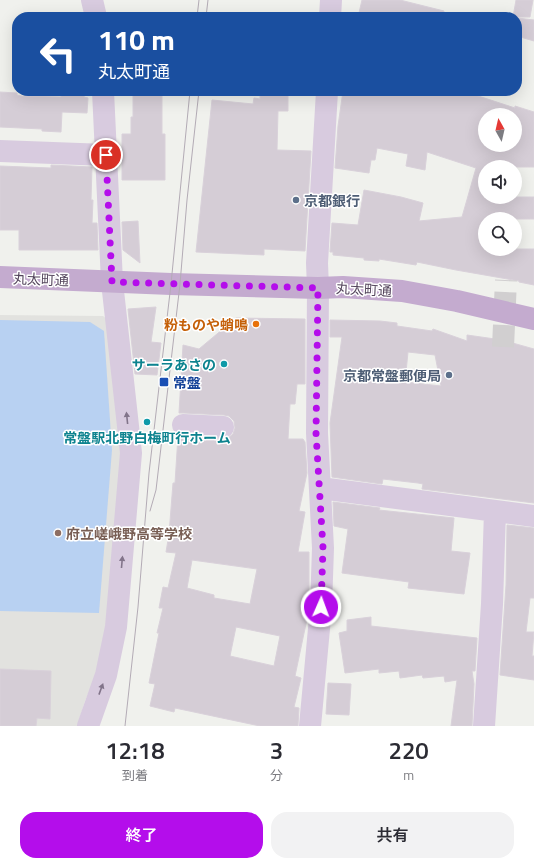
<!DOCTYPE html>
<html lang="ja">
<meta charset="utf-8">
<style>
body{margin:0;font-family:"Titillium Web","Noto Sans JP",sans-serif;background:#f2f2f3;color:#2b2b33;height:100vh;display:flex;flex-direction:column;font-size:15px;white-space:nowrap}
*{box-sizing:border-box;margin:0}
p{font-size:13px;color:#7c7c81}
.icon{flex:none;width:22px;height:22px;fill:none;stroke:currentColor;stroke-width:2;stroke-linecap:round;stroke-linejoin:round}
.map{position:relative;height:726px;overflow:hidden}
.panel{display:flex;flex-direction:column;background:#fff;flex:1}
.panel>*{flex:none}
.banner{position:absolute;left:12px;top:12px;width:510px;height:84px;border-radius:16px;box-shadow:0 4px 16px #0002;background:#1a4fa0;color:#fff;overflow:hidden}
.needle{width:26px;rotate:352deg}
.tools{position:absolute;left:478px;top:108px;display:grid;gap:8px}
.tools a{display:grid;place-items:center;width:44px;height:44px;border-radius:50%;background:#fff;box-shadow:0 4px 16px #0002;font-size:20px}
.pin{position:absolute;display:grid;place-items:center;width:34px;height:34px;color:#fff;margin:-17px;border:2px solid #fff;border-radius:50%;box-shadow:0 1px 4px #0007}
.me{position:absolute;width:44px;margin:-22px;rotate:2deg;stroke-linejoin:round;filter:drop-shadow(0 0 3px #0008)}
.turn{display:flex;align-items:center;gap:14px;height:84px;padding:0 20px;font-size:18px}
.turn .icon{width:52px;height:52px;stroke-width:2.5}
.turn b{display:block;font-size:28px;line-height:34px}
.eta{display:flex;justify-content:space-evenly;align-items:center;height:68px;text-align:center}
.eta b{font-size:24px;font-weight:600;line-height:28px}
.primary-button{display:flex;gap:8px;margin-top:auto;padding:8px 20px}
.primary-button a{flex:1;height:46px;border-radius:16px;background:#b40deb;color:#fff;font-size:16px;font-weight:600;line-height:46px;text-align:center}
.primary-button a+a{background:#f2f2f3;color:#2b2b33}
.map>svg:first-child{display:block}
</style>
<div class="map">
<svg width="534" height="726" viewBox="0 0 534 726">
<rect width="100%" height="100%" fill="#f0f1ed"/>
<!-- education -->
<path fill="#e2e2df" d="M 0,315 L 103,316 L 110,322 L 122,451 L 109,616 L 102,660 L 85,701 L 77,726 L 0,726 Z"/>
<!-- green -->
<path fill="#b8d1f2" d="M 0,320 L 90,322 L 104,331 L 112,450 L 99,613 L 0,611 Z"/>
<!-- building -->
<path fill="#d5cdd6" stroke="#d9d1da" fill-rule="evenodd" d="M 362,0 L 400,0 L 444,11 L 443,17 L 358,17 Z
M 516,0 L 533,0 L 530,17 L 513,17 Z
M 517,18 L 534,20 L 534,41 L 517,36 Z
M 61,91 L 85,91 L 84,97 L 88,98 L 87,113 L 62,112 L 61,132 L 42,131 L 42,129 L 0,127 L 0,92 L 17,93 L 17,95 L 21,96 L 61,97 Z
M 133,91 L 162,91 L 162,134 L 165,134 L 165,180 L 122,180 L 122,134 L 131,134 L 131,117 L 133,117 Z
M 343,91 L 463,91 L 515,108 L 515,106 L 534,112 L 534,167 L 485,167 L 485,197 L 534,197 L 534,219 L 485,219 L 485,249 L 534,249 L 534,285 L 519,282 L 519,281 L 456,270 L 417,262 L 416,265 L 379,259 L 379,261 L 364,260 L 364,258 L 333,255 L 333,252 L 330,252 L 332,223 L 358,225 L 364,190 L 401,197 L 423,203 L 419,221 L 462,217 L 476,168 L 427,152 L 425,170 L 406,166 L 408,154 L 377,148 L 375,160 L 371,160 L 369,173 L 335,168 L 338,126 ZM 485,115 L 515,115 L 515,145 L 485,145 Z
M 260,95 L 288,96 L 288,111 L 278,111 L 277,150 L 311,151 L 305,251 L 264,249 L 264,255 L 196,252 L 212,100 L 253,104 L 254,98 L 260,99 Z
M 51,165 L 92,167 L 91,200 L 93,200 L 92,223 L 97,223 L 98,250 L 19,250 L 19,230 L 0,230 L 0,166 L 51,168 Z
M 138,221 L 140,263 L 123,250 L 122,222 Z
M 156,307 L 151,342 L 161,343 L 157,375 L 135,374 L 128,309 Z
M 236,318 L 305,319 L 305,384 L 297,384 L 295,404 L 290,404 L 288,439 L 303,439 L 305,442 L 307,473 L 299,511 L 305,512 L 298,552 L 309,552 L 309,606 L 307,619 L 295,676 L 301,678 L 294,707 L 299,708 L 298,726 L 260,726 L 175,708 L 174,712 L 150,706 L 155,684 L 149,683 L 159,633 L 157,633 L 163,608 L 159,608 L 163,587 L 168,588 L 176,553 L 166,552 L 169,534 L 173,483 L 175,483 L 178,436 L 182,437 L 223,439 L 228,438 L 233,434 L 235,428 L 234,421 L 229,416 L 224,415 L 184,413 L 179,413 L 183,345 L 199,349 ZM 192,560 L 257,569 L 250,604 L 214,598 L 214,595 L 187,588 ZM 236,627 L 280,636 L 274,666 L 230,656 Z
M 330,320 L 380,321 L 397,323 L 397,326 L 432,331 L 433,329 L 467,341 L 467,335 L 502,340 L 534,349 L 534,503 L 422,489 L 423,484 L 418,483 L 383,479 L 382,484 L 332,477 L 330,423 L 342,337 L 330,337 ZM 408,352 L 435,355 L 441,386 L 405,382 Z
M 333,502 L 380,508 L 379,510 L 454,518 L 451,551 L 470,553 L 464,594 L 408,588 L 409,582 L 342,573 L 348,529 L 334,526 Z
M 507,525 L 534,528 L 534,598 L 530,598 L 526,632 L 534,632 L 532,656 L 534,656 L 534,680 L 500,675 L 506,585 Z
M 371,617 L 371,626 L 477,638 L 475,671 L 472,671 L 474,684 L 472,726 L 451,726 L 457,680 L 445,682 L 444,676 L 423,678 L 422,675 L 400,678 L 399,671 L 379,673 L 379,669 L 345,673 L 339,633 L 347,631 L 347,620 Z
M 0,669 L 51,671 L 50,719 L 37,718 L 36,726 L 0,726 Z
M 328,683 L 351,684 L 349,715 L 326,714 Z"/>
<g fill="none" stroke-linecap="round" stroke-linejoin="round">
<!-- minor-tunnel -->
<path stroke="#d1cfd0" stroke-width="22" stroke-dasharray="22 11" stroke-linecap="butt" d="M 503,347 L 506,280"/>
<!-- minor -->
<path stroke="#d8cbdf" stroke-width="22" d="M 92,0 L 96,17
M 330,17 L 331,0
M 0,151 L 106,155
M 183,425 L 223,427
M 320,488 L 534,516
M 88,726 L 106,675 L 116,627 L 131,453 L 112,282 L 103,91
M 310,726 L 321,607 L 323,548 L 317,433 L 318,288 L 317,263 L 327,91
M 484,726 L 492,604 L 495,511"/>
<!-- major -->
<path stroke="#c4abcf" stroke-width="22" d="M 0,277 L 171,284 L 318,288 L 343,287 L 402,291 L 457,301 L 534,319"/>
<!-- tram -->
<path stroke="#b3abb5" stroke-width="1" d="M 197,17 L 199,0
M 206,17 L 208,0
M 150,511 L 156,490 L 180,284 L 187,200 L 199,91
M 125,726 L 138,607 L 149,473 L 171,284 L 190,91"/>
</g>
<!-- one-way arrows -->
<defs><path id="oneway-solid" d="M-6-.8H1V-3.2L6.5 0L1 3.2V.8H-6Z"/></defs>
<g fill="#82748a">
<use href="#oneway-solid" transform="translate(127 418) rotate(-96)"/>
<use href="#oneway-solid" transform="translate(122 562) rotate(-85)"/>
<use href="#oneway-solid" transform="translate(101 689) rotate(-70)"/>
</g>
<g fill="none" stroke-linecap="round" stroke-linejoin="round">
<!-- route -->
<path stroke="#b40deb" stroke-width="7" stroke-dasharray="0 12.6" d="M 106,155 L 112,282 L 318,288 L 316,433 L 323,548 L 321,607"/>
</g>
<!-- markers -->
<g fill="#5c6f8a" stroke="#fff" stroke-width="1.5">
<circle cx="296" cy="200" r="4"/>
<circle cx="449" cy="375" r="4"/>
</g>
<circle fill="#e8710a" stroke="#fff" stroke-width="1.5" cx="256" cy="324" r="4"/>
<g fill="#0f9aa8" stroke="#fff" stroke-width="1.5">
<circle cx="224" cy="364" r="4"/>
<circle cx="147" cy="422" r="4"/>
</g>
<rect fill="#1a4fb4" stroke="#fff" stroke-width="1.5" x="159" y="377" width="10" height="10" rx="2"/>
<circle fill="#8d6e63" stroke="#fff" stroke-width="1.5" cx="58" cy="533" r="4"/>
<g text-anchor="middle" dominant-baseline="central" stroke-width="3" stroke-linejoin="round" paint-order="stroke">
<!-- service labels -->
<g font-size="14" font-weight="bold" fill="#4e5e75" stroke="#fff" text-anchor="start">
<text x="304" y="200">京都銀行</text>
<text x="441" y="375" text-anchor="end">京都常盤郵便局</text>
</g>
<!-- street labels -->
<g font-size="14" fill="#54455c" stroke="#fff">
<text transform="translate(41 279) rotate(2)">丸太町通</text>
<text transform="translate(364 289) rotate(3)">丸太町通</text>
</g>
<!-- food labels -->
<g font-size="14" font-weight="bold" fill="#c56008" stroke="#fff" text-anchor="end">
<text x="248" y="324">粉ものや蛸鳴</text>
</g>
<!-- culture labels -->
<g font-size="14" font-weight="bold" fill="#0d838f" stroke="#fff" text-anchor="end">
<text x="216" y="364">サーラあさの</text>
<text x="147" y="437" text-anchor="middle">常盤駅北野白梅町行ホーム</text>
</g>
<!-- transit labels -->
<g font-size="14" font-weight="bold" fill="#164399" stroke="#fff" text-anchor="start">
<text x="173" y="382">常盤</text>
</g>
<!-- education labels -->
<g font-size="14" font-weight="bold" fill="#785e54" stroke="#fff" text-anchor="start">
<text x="66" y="533">府立嵯峨野高等学校</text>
</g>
</g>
</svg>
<div class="tools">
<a><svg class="needle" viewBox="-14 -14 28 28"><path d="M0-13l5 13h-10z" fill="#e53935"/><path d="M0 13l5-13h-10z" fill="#7c7c81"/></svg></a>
<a><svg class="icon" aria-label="sound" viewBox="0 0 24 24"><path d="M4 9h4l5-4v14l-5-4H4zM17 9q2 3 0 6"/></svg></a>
<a><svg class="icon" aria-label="search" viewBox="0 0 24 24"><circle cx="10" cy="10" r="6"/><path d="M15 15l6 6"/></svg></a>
</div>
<div class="pin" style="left:106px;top:155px;background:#d93025"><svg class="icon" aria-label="arrive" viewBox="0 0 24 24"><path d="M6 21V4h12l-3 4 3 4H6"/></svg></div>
<svg class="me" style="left:321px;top:607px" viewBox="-20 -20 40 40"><circle r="17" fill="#b40deb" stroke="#fff" stroke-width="3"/><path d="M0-11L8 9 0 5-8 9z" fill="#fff"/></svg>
<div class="banner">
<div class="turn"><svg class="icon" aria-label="left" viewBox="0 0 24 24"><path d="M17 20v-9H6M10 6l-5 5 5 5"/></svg><div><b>110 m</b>丸太町通</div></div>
</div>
</div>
<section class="panel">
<div class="eta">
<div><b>12:18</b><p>到着</p></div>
<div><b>3</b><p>分</p></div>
<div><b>220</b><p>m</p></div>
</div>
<div class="primary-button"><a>終了</a><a>共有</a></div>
</section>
